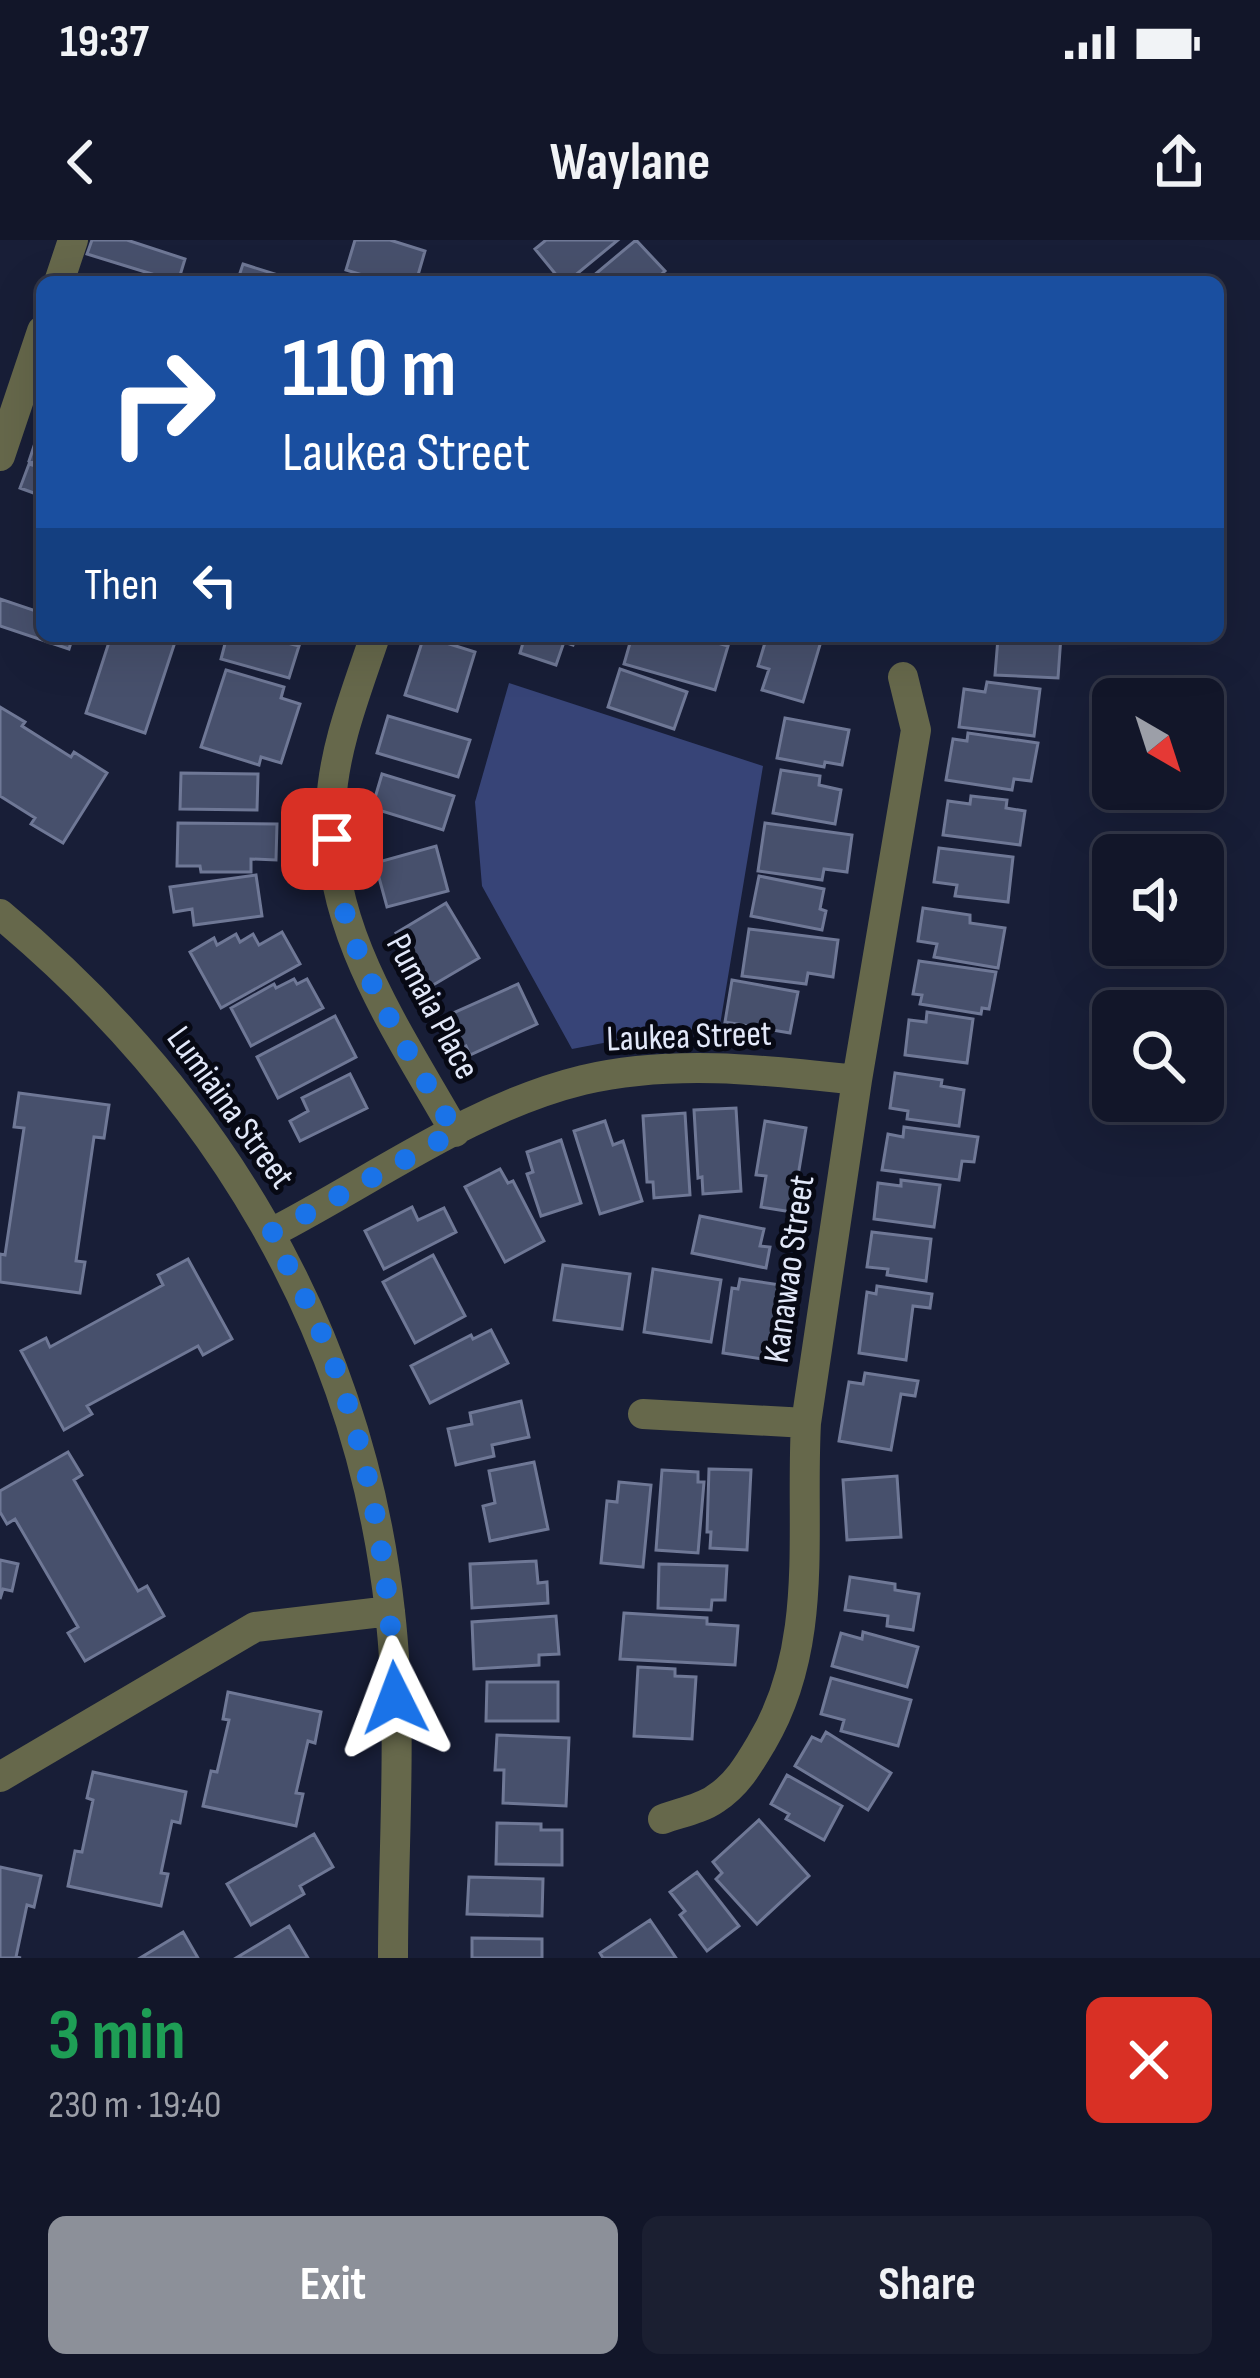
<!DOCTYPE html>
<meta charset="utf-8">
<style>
body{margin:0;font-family:"Sofia Sans Condensed",sans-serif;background:#1b1f31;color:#f1f3f6;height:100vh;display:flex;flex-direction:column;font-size:45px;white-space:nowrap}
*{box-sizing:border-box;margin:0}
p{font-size:39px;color:#9c9fa8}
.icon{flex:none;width:66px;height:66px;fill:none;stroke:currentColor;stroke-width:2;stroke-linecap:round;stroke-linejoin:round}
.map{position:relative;height:1718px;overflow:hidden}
.panel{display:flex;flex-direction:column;background:#121629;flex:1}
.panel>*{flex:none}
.guide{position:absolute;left:36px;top:36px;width:1188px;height:366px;border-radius:18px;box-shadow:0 12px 48px #0002,0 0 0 3px #313546;background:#1a4fa0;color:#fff;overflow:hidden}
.needle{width:78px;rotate:141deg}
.controls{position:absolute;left:1092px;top:438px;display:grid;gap:24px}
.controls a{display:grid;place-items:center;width:132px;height:132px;border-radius:18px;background:#121629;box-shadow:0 12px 48px #0002,0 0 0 3px #313546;font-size:60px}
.pin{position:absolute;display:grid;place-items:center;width:102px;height:102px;color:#fff;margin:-51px;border-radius:24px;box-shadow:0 6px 18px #0006}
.me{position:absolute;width:132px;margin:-66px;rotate:357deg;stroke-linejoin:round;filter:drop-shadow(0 0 9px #0008)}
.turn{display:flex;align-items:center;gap:42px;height:252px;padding:0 48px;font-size:54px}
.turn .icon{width:156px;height:156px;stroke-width:2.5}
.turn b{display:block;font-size:84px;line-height:102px}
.then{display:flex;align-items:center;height:114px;padding:0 48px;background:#0003;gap:24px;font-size:45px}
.round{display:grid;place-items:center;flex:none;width:126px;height:126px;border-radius:18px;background:#1b1f31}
.headline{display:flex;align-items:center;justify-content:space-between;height:204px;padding:0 48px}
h1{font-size:72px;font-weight:700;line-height:90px;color:#1e9e55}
.primary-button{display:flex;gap:24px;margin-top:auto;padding:24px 48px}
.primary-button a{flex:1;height:138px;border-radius:18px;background:#8c9099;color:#fff;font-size:48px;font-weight:700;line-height:138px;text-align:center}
.primary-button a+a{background:#1b1f31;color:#f1f3f6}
.status{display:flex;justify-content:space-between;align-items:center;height:84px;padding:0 60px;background:#121629;direction:ltr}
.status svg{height:33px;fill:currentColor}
header{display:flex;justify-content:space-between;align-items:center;height:156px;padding:0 48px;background:#121629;font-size:54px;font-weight:700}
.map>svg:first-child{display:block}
</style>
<div class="status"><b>19:37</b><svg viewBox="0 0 49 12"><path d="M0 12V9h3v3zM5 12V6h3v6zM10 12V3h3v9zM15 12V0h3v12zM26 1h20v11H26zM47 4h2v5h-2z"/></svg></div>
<header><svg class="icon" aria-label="back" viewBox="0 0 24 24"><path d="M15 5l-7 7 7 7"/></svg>Waylane<svg class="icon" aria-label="share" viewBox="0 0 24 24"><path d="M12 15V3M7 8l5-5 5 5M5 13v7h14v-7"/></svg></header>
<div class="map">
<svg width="1260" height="1718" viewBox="0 0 1260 1718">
<rect width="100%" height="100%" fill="#181e37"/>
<!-- green -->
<path fill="#374477" d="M 509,443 L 763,526 L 719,791 L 676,789 L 572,809 L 482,646 L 475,562 Z"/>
<!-- building -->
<path fill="#47506c" stroke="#6f7896" stroke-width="3" d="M 92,0 L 127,0 L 185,19 L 178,42 L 87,14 Z
M 355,0 L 390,0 L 425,11 L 416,42 L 388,37 L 385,42 L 346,30 Z
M 546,0 L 618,0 L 567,42 L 562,42 L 535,9 Z
M 636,0 L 665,31 L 653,42 L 595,42 L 593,36 Z
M 243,24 L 297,41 L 296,42 L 237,42 Z
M 37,197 L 42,199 L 42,226 L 29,221 Z
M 29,224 L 42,228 L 42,256 L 20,248 Z
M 0,359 L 42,373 L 42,396 L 73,396 L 69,409 L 0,386 Z
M 111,396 L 177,396 L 145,493 L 86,473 Z
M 227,396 L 280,396 L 279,401 L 299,406 L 289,438 L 221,419 Z
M 424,396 L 475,412 L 457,471 L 405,455 Z
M 525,396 L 576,396 L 573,405 L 564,402 L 556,425 L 520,413 Z
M 632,396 L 693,396 L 728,406 L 715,450 L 624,424 Z
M 767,396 L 822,398 L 803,462 L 762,450 L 769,429 L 758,426 Z
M 1027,396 L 1061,396 L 1058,438 L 995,435 L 998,398 L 1027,400 Z
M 620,429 L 687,452 L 674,489 L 608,467 Z
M 226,430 L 284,447 L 281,458 L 300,464 L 281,523 L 261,517 L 259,525 L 201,507 Z
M 987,442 L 1040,449 L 1034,496 L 959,487 L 964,449 L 985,452 Z
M 0,467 L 25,482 L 22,486 L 71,517 L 74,512 L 107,533 L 63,603 L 31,584 L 35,578 L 0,556 Z
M 388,476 L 470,500 L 458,537 L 377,513 Z
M 785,478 L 849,490 L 842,525 L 825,522 L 824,527 L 777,518 Z
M 968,493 L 1038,503 L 1031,541 L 1014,539 L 1012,550 L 946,540 L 953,499 L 967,501 Z
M 781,530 L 820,536 L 819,545 L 841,550 L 835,584 L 773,573 Z
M 181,533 L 258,534 L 257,570 L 180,569 Z
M 382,534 L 454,556 L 443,590 L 372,568 Z
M 971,556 L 1007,560 L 1006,568 L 1025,571 L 1020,605 L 943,595 L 948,561 L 970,564 Z
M 178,583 L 277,584 L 276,620 L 251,619 L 251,632 L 201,632 L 200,626 L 177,626 Z
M 765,583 L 852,595 L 847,632 L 824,629 L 822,640 L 758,631 Z
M 436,606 L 448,651 L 387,667 L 375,623 Z
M 939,608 L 1013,617 L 1008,662 L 955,656 L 957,645 L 934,642 Z
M 256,635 L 262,676 L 194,685 L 192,669 L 174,672 L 170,647 Z
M 759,636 L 824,649 L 820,669 L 826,671 L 822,690 L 751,676 Z
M 446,663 L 479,718 L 428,748 L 396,693 Z
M 923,668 L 970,675 L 970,683 L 1005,688 L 998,728 L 934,717 L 937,704 L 918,701 Z
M 749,689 L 838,700 L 833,737 L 808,733 L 806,744 L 742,736 Z
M 282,692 L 300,724 L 221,768 L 190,712 L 214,698 L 217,705 L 236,694 L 240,702 L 253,694 L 259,705 Z
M 919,721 L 996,732 L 989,769 L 982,768 L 981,774 L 920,764 L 922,755 L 913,754 Z
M 294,739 L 297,744 L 307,739 L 323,768 L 251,806 L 231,768 L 274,744 L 276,748 Z
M 732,740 L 798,752 L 790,793 L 725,782 Z
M 518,744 L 537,784 L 470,815 L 466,806 L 457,810 L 442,778 Z
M 927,772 L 973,779 L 967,823 L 905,815 L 909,780 L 926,782 Z
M 335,776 L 356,817 L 278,858 L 257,817 Z
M 895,833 L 942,840 L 941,846 L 964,850 L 959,886 L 907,879 L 908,871 L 890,868 Z
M 350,834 L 367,868 L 300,901 L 290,881 L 308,871 L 302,858 Z
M 19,853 L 109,865 L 104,898 L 94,897 L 76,1021 L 85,1022 L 80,1053 L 0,1042 L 0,1014 L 5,1015 L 24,888 L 14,887 Z
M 736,868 L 741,951 L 703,954 L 702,937 L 698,938 L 694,870 Z
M 685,873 L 690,955 L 654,958 L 653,942 L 647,942 L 643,876 Z
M 605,881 L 613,905 L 623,901 L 642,961 L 600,974 L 574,891 Z
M 765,881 L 806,888 L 792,972 L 761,967 L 766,936 L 756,935 Z
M 904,887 L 978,897 L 974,922 L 962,921 L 959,940 L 882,930 L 888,894 L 903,897 Z
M 561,900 L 581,963 L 541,976 L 527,934 L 533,932 L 527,912 Z
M 500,929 L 508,943 L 513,941 L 544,1001 L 505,1022 L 465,947 Z
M 901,940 L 940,945 L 934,987 L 874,979 L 878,943 L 901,946 Z
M 412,967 L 418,980 L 444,968 L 456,992 L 384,1029 L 365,991 Z
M 700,976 L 764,989 L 760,1006 L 770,1007 L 766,1028 L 692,1013 Z
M 872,992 L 931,999 L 926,1041 L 887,1035 L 888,1029 L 867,1027 Z
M 433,1015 L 465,1076 L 415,1103 L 383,1042 Z
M 188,1019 L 232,1099 L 203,1115 L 198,1106 L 87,1166 L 92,1174 L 64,1190 L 21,1111 L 46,1098 L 50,1107 L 163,1045 L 158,1035 Z
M 563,1025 L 630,1034 L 622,1089 L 554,1080 Z
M 653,1029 L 721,1040 L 711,1102 L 644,1092 Z
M 740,1039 L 780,1045 L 769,1120 L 723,1113 L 732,1048 L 738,1049 Z
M 877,1046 L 932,1054 L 930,1068 L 913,1066 L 906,1120 L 859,1113 L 867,1052 L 876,1054 Z
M 491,1090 L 508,1123 L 430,1163 L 411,1126 L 471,1095 L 473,1099 Z
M 865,1133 L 918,1141 L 915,1156 L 901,1154 L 891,1210 L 839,1201 L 849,1142 L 863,1144 Z
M 521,1161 L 529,1197 L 492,1205 L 494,1216 L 456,1225 L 448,1189 L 472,1184 L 470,1173 Z
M 68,1212 L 82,1235 L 74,1240 L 138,1351 L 147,1346 L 164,1376 L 85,1421 L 68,1393 L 78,1387 L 15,1279 L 7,1284 L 0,1272 L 0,1251 Z
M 534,1222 L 548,1289 L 490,1301 L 483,1266 L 495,1263 L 489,1231 Z
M 709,1229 L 751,1230 L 747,1310 L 710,1308 L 711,1292 L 707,1292 Z
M 662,1230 L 698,1232 L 698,1242 L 704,1242 L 698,1313 L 656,1310 Z
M 897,1236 L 901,1297 L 847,1300 L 843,1240 Z
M 619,1242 L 651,1245 L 643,1327 L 601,1323 L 607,1261 L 617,1262 Z
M 0,1320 L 18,1324 L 12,1351 L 3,1349 L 0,1359 Z
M 536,1321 L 538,1343 L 547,1342 L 548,1363 L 472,1368 L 470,1324 Z
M 659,1324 L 727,1326 L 725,1360 L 712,1360 L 711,1370 L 658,1368 Z
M 850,1337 L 895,1344 L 895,1350 L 919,1354 L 913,1390 L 887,1386 L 888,1376 L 845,1370 Z
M 624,1373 L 707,1378 L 707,1384 L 738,1386 L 735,1425 L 620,1419 Z
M 556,1376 L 559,1414 L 539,1415 L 539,1425 L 474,1429 L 472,1382 Z
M 863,1392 L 918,1407 L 907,1447 L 832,1426 L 841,1393 L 862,1399 Z
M 638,1427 L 675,1429 L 675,1436 L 696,1437 L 692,1499 L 634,1496 Z
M 831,1438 L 911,1460 L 898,1506 L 841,1491 L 844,1480 L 821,1474 Z
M 487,1442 L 558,1442 L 558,1481 L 486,1481 Z
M 228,1452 L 321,1472 L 315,1503 L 308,1501 L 296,1553 L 303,1554 L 296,1586 L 203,1566 L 211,1531 L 217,1532 L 229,1480 L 223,1479 Z
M 826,1492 L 891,1533 L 868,1570 L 795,1526 L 812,1497 L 821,1501 Z
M 497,1495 L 569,1498 L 566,1566 L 503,1563 L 504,1530 L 495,1530 Z
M 93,1532 L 186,1552 L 180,1583 L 172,1581 L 161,1633 L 168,1634 L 161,1666 L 68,1646 L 75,1611 L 82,1612 L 93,1560 L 87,1558 Z
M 787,1535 L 842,1566 L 824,1600 L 786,1579 L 789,1574 L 771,1564 Z
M 759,1580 L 809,1636 L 757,1684 L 716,1639 L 722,1633 L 713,1622 Z
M 497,1583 L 541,1584 L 541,1590 L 562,1590 L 562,1625 L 496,1624 Z
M 314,1594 L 333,1627 L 300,1646 L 304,1654 L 251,1685 L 227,1644 Z
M 0,1627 L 41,1636 L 34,1667 L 27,1665 L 16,1717 L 21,1718 L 0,1718 Z
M 697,1632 L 739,1686 L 707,1711 L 680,1675 L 685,1671 L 670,1652 Z
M 469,1637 L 543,1639 L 542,1676 L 467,1674 Z
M 650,1680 L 676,1718 L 603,1718 L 600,1713 Z
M 289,1686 L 308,1718 L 236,1718 Z
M 183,1692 L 198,1718 L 140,1718 Z
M 472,1698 L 542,1699 L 542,1718 L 472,1718 Z"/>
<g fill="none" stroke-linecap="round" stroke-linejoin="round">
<!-- minor -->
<path stroke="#66684b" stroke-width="30" d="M 59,42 L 73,0
M 0,216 L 42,91
M 375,396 C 357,450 334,506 331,564 C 324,688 397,789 455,892
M 0,674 C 216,854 359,1089 390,1372 C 403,1486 393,1603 393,1718
M 271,993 C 372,941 472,867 583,840 C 673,819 766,830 857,840
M 643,1174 L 806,1183
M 0,1537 L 255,1387 L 390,1371
M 663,1579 C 679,1573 701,1569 715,1559 C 737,1545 749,1524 762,1502 C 820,1404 800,1292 806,1183 L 857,840 L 916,490 L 903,437"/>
</g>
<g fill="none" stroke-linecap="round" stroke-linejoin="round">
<!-- route -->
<path stroke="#1a73e8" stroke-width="21" stroke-dasharray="0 37.8" d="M 332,599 C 339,711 401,797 455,892 L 271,993 C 286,1023 303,1052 317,1083 C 369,1199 390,1332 395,1458"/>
</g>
<g text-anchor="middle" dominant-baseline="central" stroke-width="10" stroke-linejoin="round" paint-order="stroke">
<!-- street labels -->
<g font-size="36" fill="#e2e8f9" stroke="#070914">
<text transform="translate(432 767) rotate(62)">Pumaia Place</text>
<text transform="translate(689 797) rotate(-2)">Laukea Street</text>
<text transform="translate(230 868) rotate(54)">Lumiaina Street</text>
<text transform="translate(790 1029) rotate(-82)">Kanawao Street</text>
</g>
</g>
</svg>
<div class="controls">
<a><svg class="needle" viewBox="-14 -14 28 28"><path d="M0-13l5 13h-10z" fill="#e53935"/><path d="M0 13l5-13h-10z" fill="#9c9fa8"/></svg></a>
<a><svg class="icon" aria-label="sound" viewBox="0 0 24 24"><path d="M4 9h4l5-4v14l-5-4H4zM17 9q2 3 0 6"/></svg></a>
<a><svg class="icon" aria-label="search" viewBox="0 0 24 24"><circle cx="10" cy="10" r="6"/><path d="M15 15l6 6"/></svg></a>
</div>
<div class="pin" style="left:332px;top:599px;background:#d93025"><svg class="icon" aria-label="arrive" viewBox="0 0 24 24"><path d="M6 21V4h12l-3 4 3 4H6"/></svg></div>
<svg class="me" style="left:395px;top:1458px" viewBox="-20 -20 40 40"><path d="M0-17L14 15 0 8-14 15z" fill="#1a73e8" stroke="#fff" stroke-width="4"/></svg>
<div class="guide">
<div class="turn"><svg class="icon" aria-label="right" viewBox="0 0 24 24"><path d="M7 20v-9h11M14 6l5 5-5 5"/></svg><div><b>110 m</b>Laukea Street</div></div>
<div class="then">Then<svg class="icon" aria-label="left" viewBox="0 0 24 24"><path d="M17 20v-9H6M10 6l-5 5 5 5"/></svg></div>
</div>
</div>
<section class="panel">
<div class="headline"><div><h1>3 min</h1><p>230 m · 19:40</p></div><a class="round" style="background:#d93025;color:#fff"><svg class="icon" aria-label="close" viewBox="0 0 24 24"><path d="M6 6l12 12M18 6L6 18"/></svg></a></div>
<div class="primary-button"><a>Exit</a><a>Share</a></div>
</section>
